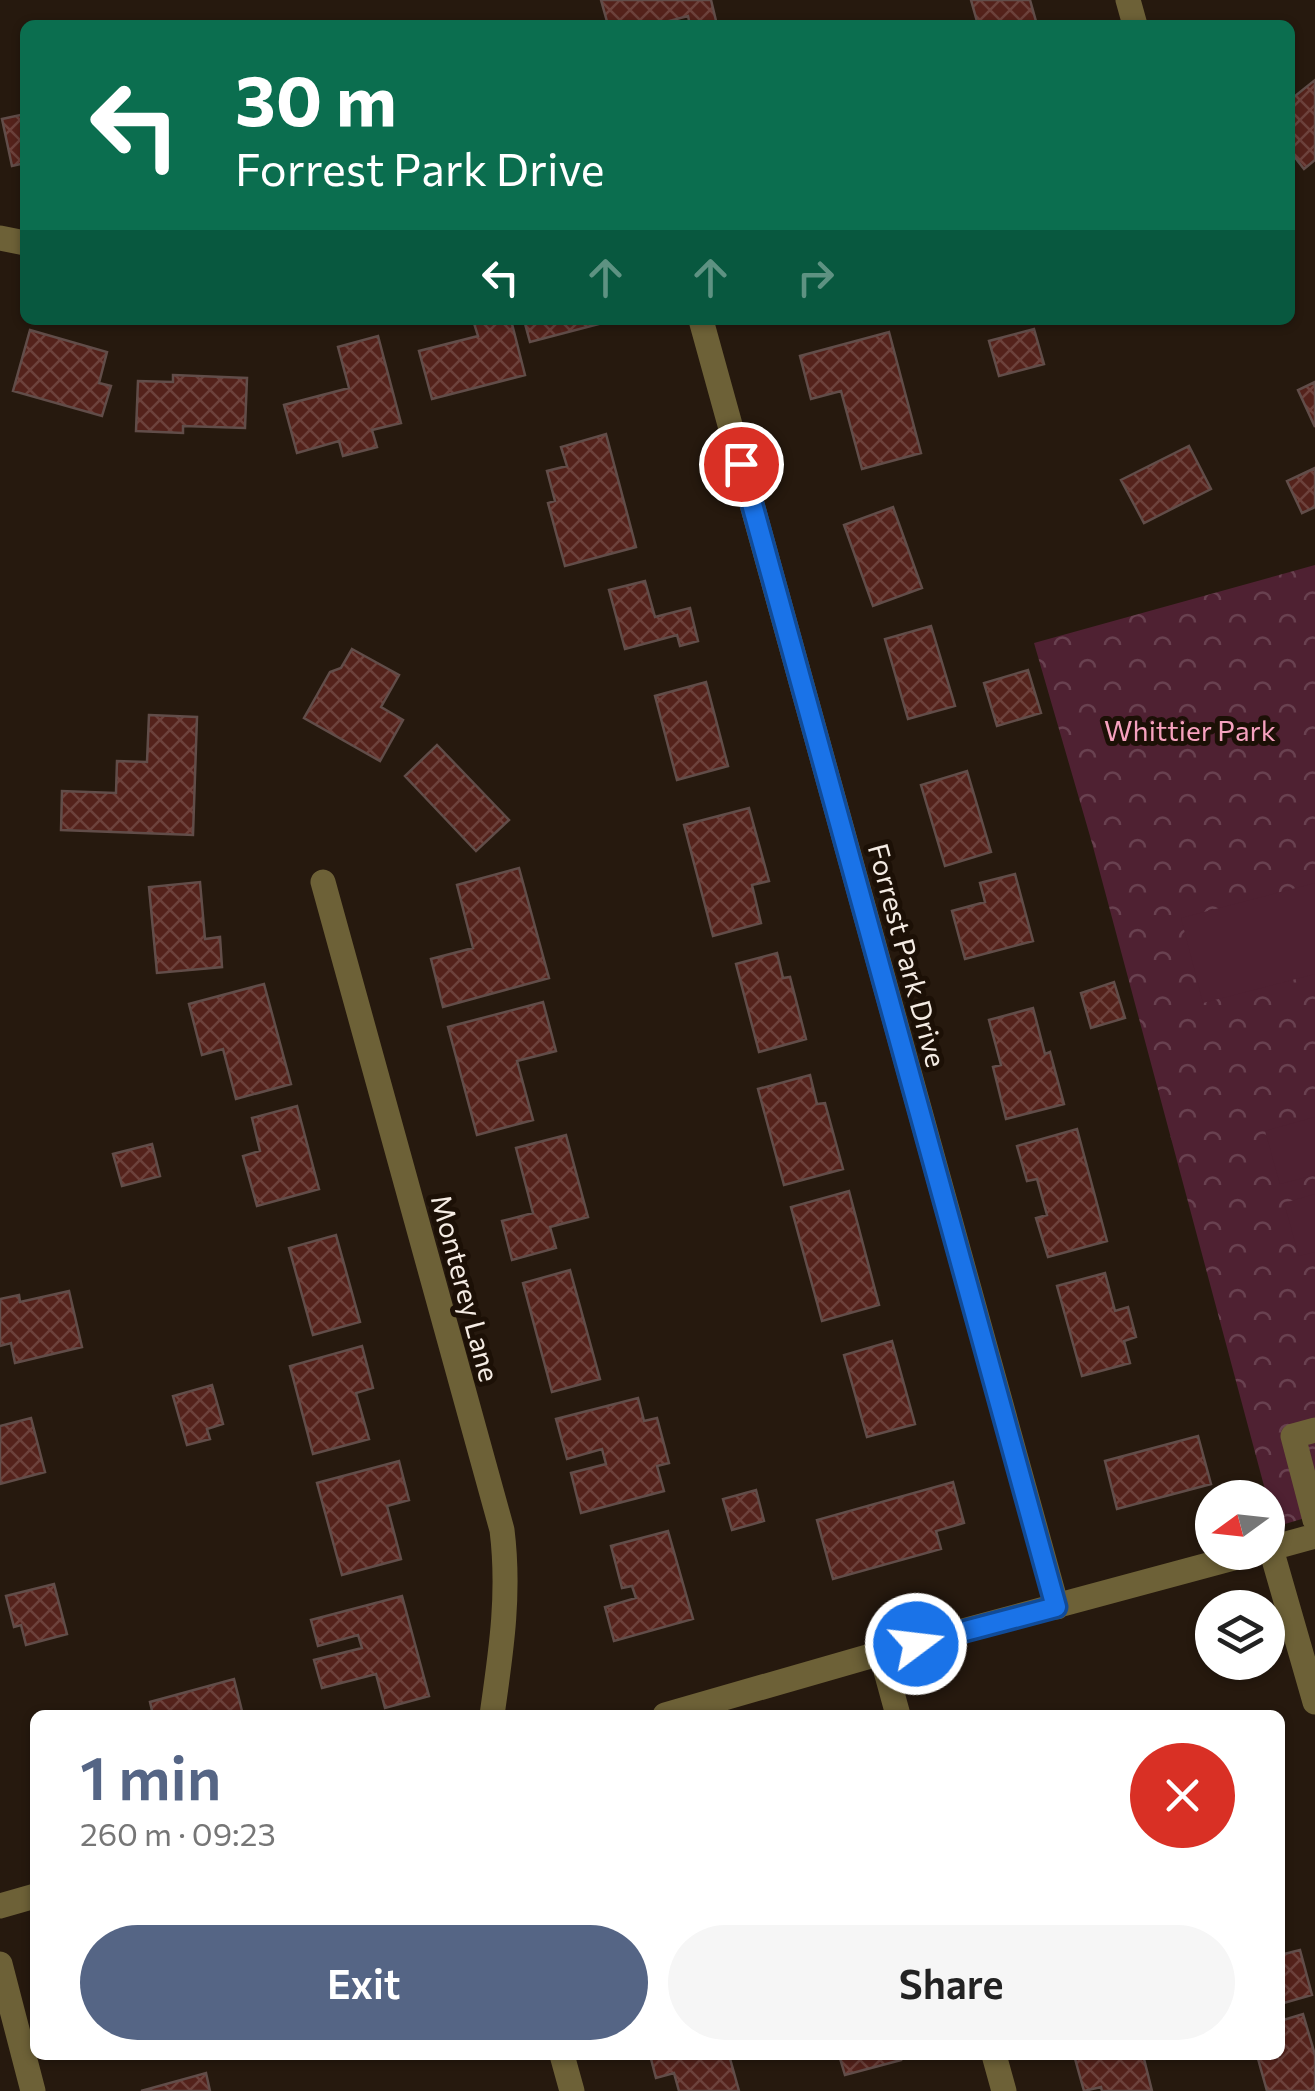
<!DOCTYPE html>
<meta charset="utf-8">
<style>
body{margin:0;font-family:Commissioner,sans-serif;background:#f6f6f6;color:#222;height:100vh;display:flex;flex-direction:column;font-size:38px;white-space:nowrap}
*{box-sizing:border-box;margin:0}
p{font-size:32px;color:#767676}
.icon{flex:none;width:55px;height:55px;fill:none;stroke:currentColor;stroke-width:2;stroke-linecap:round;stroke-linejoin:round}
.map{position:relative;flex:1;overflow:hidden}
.sheet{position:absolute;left:30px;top:1710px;width:1255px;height:350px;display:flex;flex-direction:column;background:#fff;border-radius:15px;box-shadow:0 2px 8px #0004}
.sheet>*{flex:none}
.top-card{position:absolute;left:20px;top:20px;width:1275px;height:305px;border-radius:15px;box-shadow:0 2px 8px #0004;background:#0b6e4f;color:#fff;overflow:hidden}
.needle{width:65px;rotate:255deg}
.fabs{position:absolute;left:1195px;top:1480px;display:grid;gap:20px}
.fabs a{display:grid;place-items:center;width:90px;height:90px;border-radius:50%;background:#fff;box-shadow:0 2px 8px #0004;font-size:50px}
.pin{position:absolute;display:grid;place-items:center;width:85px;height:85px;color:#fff;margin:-42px;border:5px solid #fff;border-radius:50%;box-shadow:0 2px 10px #0007}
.me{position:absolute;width:110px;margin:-55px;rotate:75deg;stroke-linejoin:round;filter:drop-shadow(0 0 8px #0008)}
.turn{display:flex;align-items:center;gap:35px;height:210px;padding:0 50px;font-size:45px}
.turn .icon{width:130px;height:130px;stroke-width:2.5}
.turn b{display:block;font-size:70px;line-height:85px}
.lanes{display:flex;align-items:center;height:95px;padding:0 50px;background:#0003;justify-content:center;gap:50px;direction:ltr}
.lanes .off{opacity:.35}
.round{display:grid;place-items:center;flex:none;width:105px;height:105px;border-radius:52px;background:#f6f6f6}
.headline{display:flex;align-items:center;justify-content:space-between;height:170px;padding:0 50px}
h1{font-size:60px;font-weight:600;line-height:75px;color:#556585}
.action{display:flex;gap:20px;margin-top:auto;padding:20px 50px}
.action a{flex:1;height:115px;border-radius:60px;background:#556585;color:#fff;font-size:40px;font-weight:600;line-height:115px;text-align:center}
.action a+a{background:#f6f6f6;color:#222}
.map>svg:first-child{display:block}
</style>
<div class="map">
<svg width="1315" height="2091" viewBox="0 0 1315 2091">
<defs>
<pattern id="park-crowns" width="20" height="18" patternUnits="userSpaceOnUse" patternTransform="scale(2.5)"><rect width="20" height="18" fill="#4f2132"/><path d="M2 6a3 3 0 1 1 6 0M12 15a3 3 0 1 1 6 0" fill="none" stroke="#694150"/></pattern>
<pattern id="building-cross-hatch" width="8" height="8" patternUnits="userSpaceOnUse" patternTransform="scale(2.5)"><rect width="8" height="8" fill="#54221b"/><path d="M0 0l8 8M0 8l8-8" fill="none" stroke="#6d423c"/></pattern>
</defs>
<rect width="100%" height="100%" fill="#26190e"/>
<!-- park -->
<path fill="url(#park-crowns)" d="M 1315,565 L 1315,1515 L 1275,1527 L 1092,843 L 1034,643 Z"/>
<!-- garden -->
<path fill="#4f2132" d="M 1315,883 L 1315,974 L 1203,1003 L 1181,918 Z
M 1315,1117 L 1315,1175 L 1280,1184 L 1265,1131 Z
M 1315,1194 L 1315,1252 L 1299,1256 L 1284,1203 Z"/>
<!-- building -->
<path fill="url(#building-cross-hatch)" stroke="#614d49" stroke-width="2.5" d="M 601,0 L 711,0 L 717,25 L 690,25 L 688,16 L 654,25 L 608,25 Z
M 971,0 L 1030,0 L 1037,25 L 978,25 Z
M 1315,80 L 1315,160 L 1304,169 L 1290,151 L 1290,100 Z
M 25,114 L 25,163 L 12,166 L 2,119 Z
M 473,320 L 511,320 L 525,375 L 432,399 L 419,351 L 478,336 Z
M 524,320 L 614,320 L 530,342 Z
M 1034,329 L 1044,364 L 999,376 L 989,341 Z
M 30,330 L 107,352 L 99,383 L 111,386 L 102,416 L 13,391 Z
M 889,332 L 921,453 L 862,469 L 841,391 L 811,399 L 800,356 Z
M 378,336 L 401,423 L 372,430 L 377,447 L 343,456 L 339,441 L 297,453 L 284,405 L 349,388 L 338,347 Z
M 173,375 L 247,378 L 245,428 L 183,426 L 183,433 L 136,431 L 138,381 L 173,382 Z
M 1315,382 L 1315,427 L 1298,390 Z
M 606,434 L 636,547 L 565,566 L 548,503 L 555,501 L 547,471 L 567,466 L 561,447 Z
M 1189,446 L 1211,489 L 1144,523 L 1121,480 Z
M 1315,468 L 1315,507 L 1302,513 L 1287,481 Z
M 893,507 L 922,588 L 873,606 L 844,525 Z
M 645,581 L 655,617 L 690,608 L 698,641 L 680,646 L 677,635 L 625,649 L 609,590 Z
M 931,626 L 955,706 L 908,719 L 885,639 Z
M 352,649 L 399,675 L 381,707 L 403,720 L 380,761 L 304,718 L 330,672 L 341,668 Z
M 1028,670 L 1041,713 L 997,726 L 984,683 Z
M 706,682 L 728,766 L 677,780 L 655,696 Z
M 149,715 L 197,717 L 193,835 L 61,830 L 62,791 L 116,793 L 117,761 L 147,762 Z
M 437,745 L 509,820 L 476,851 L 405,776 Z
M 967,771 L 991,852 L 945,866 L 921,785 Z
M 749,808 L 769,881 L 752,885 L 761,923 L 713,936 L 684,825 Z
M 519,868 L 549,978 L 443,1007 L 431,959 L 473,948 L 457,885 Z
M 1015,874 L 1033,941 L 965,959 L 952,911 L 985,902 L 980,883 Z
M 200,882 L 205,939 L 220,937 L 222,967 L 157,973 L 149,887 Z
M 777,953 L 783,978 L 790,977 L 806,1039 L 759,1052 L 736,964 Z
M 1114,982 L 1125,1018 L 1091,1028 L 1081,993 Z
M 264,984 L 291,1084 L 236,1099 L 223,1049 L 202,1055 L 189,1004 Z
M 543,1002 L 556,1051 L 517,1061 L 533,1120 L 477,1135 L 448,1027 Z
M 1033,1008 L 1045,1054 L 1050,1052 L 1064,1104 L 1006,1119 L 993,1067 L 1001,1065 L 989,1020 Z
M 810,1075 L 817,1104 L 825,1103 L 843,1169 L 784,1185 L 758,1089 Z
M 297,1106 L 319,1189 L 257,1206 L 243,1156 L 260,1151 L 252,1118 Z
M 1077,1129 L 1107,1241 L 1048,1257 L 1036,1218 L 1047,1215 L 1037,1179 L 1027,1181 L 1017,1146 Z
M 566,1135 L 588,1217 L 550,1227 L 556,1248 L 512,1260 L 502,1221 L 533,1213 L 516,1148 Z
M 152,1144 L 160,1176 L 122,1186 L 113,1154 Z
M 849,1191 L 879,1305 L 822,1321 L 791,1207 Z
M 336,1235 L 360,1322 L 313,1335 L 289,1248 Z
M 570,1270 L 600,1379 L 552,1392 L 523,1283 Z
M 1105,1273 L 1115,1311 L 1128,1307 L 1136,1337 L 1124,1341 L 1130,1363 L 1082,1376 L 1057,1286 Z
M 69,1291 L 82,1347 L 15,1363 L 11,1343 L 0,1346 L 0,1299 L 19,1295 L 20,1302 Z
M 892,1341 L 915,1424 L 867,1437 L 844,1355 Z
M 362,1346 L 373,1388 L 356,1393 L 369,1439 L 313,1454 L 290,1366 Z
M 212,1385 L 223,1424 L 207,1429 L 210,1439 L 187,1445 L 173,1396 Z
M 638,1398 L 644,1421 L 657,1418 L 669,1463 L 657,1466 L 664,1491 L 581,1513 L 571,1473 L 606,1464 L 602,1449 L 567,1459 L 556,1419 Z
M 31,1418 L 45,1472 L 0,1484 L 0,1426 Z
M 1198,1436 L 1211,1484 L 1117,1509 L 1105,1461 Z
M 399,1461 L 409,1500 L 387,1506 L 401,1559 L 342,1575 L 317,1483 Z
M 953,1482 L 964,1523 L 936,1531 L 941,1549 L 833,1579 L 817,1520 Z
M 756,1490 L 764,1521 L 732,1530 L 723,1499 Z
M 668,1531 L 693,1619 L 614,1641 L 605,1607 L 636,1598 L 632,1586 L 622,1588 L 611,1546 Z
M 54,1584 L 67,1634 L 26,1645 L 21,1625 L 14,1627 L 6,1596 Z
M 402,1596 L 429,1696 L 385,1708 L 376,1674 L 322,1688 L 314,1660 L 362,1648 L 358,1635 L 318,1646 L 311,1620 Z
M 234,1679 L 243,1715 L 153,1715 L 150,1702 Z
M 1300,1950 L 1312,1995 L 1280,2004 L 1280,1955 Z
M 1303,2014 L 1315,2055 L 1315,2091 L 1267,2091 L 1257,2055 L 1280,2055 L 1280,2021 Z
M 650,2055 L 729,2055 L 739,2091 L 679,2091 L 674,2073 L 656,2078 Z
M 839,2055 L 900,2055 L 901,2060 L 845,2075 Z
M 1074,2055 L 1143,2055 L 1152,2091 L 1102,2091 L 1101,2087 L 1084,2091 Z
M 206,2073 L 210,2091 L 141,2091 Z"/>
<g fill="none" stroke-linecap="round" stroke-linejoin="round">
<!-- minor -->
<path stroke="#6d6137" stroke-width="25" d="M 1128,0 L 1135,25
M 0,238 L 25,243
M 701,320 L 1057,1607
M 323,882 L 502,1530 C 510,1594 501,1652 492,1715
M 1315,1430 L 1293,1436 L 1315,1520
M 1268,1549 L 1315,1536
M 1271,1549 L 1315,1702
M 881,1653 L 898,1715
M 665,1715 L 881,1653 L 1256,1552
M 0,1906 L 35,1896
M 0,1964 L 33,2091
M 562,2055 L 572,2091
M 994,2055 L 1004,2091"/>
</g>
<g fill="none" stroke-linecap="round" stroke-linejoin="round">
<!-- route casing -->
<g stroke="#114b97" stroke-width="25">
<path id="route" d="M 741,464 L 1056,1607 L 916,1644"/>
</g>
<!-- route -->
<use href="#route" stroke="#1a73e8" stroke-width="18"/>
</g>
<g text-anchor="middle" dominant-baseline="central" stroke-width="10" stroke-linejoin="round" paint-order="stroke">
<!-- park labels -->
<g font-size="28" fill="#f7a2bf" stroke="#1c1006">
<text x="1190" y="730">Whittier Park</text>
</g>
<!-- street labels -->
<g font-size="28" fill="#f5ece4" stroke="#1c1006">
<text transform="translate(908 955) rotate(75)">Forrest Park Drive</text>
<text transform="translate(466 1288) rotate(75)">Monterey Lane</text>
</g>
</g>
</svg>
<div class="fabs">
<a><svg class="needle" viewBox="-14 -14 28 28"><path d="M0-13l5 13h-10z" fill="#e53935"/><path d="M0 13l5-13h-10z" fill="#767676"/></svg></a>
<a><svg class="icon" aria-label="layers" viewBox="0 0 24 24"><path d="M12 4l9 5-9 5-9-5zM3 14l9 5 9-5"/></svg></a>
</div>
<div class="pin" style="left:741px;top:464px;background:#d93025"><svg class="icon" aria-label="arrive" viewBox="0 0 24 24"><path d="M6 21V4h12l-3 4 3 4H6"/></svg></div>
<svg class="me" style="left:916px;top:1644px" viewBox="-20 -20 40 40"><circle r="17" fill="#1a73e8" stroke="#fff" stroke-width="3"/><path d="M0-11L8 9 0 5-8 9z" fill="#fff"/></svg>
<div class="top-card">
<div class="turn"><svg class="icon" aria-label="left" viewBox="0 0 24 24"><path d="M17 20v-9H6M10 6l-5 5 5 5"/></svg><div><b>30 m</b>Forrest Park Drive</div></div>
<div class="lanes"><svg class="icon" aria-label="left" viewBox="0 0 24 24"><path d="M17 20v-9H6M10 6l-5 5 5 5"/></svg><svg class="icon off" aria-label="ahead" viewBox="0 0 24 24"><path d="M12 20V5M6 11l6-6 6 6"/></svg><svg class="icon off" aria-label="ahead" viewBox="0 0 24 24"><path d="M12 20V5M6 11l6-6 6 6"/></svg><svg class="icon off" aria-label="right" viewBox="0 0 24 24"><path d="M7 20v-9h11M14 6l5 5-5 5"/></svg></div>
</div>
<section class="sheet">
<div class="headline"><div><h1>1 min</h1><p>260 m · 09:23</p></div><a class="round" style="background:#d93025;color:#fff"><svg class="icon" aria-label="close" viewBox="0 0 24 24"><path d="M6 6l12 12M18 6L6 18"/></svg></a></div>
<div class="action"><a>Exit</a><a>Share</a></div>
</section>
</div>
